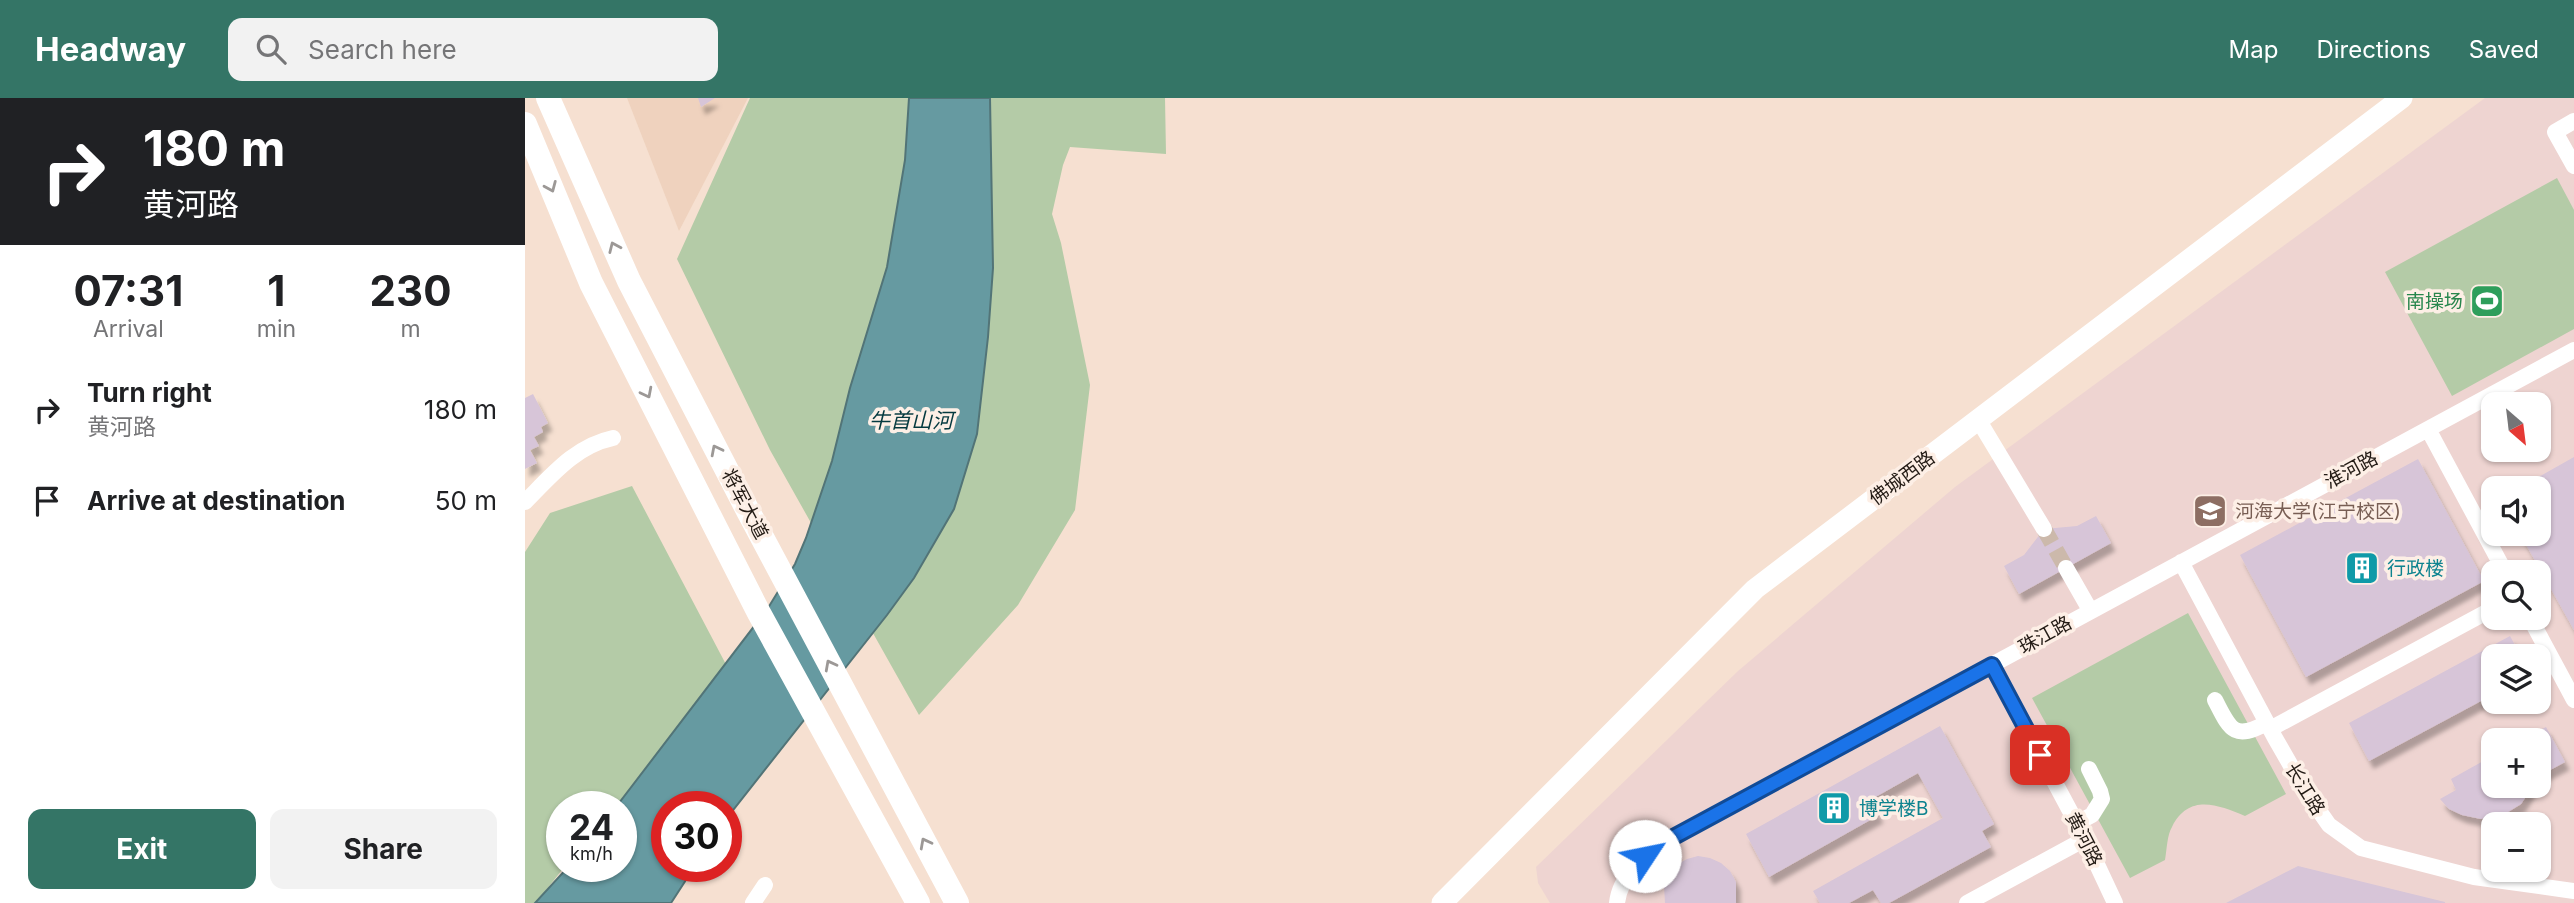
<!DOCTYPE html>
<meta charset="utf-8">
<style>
body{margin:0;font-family:Inter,"Noto Sans SC",sans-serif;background:#f2f2f2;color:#202124;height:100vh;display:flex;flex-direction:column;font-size:26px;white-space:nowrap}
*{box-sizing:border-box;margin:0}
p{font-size:23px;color:#757577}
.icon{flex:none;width:38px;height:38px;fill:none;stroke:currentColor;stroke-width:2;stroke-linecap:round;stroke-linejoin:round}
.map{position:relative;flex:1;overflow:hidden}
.drawer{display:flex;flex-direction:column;background:#fff;width:525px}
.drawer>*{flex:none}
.guide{background:#202124;color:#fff;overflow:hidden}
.needle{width:46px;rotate:152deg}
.fabs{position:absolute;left:1956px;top:294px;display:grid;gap:14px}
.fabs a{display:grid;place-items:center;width:70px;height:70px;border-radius:14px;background:#fff;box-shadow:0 2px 5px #0004;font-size:35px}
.speed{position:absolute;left:21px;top:693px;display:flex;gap:14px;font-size:35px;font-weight:700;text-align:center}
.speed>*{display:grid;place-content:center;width:91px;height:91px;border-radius:50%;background:#fff;box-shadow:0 2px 5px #0004;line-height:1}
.speed small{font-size:18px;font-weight:400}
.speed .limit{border:10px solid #d22;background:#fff;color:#111}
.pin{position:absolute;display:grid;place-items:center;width:60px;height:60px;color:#fff;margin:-30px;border-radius:14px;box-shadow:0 4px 10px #0006}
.me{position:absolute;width:77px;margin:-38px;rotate:56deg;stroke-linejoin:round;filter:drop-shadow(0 0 5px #0008)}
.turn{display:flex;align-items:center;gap:24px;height:147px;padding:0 28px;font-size:32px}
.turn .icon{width:91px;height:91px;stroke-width:2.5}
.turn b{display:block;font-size:49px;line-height:60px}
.eta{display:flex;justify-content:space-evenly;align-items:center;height:119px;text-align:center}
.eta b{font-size:42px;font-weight:700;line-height:49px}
.cta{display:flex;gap:14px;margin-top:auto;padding:14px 28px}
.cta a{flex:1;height:80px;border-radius:14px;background:#347566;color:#fff;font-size:28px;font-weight:700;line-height:80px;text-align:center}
.cta a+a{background:#f2f2f2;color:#202124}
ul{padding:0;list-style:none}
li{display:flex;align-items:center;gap:21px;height:91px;padding:0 28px}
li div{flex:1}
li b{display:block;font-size:26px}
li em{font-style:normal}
header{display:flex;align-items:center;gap:42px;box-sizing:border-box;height:98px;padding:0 35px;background:#347566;color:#fff}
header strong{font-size:33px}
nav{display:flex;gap:38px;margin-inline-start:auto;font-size:24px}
.search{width:490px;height:63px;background:#f2f2f2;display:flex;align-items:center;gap:18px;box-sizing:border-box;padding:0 24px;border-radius:14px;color:#757577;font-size:26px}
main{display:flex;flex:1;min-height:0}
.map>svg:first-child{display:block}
</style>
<header>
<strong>Headway</strong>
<div class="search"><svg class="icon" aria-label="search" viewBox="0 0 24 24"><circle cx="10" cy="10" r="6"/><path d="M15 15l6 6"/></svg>Search here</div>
<nav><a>Map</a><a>Directions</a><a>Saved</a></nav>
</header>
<main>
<section class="drawer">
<div class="guide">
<div class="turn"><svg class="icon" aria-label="right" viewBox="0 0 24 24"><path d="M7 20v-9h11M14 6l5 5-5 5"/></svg><div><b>180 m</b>黄河路</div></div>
</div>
<div class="eta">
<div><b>07:31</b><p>Arrival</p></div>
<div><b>1</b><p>min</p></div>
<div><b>230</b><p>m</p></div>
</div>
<ul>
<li><svg class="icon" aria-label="right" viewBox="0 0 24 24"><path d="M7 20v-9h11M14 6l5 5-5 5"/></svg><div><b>Turn right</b><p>黄河路</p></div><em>180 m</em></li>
<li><svg class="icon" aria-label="arrive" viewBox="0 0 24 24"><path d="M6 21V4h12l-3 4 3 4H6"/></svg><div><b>Arrive at destination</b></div><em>50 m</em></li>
</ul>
<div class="cta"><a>Exit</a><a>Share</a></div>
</section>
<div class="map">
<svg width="2049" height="805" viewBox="0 0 2049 805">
<defs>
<filter id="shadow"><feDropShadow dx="4.5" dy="8" stdDeviation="2" flood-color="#0004"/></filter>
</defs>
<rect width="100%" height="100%" fill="#f6e0d1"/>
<!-- built -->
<path fill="#efd2be" d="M 102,0 L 223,0 L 154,133 Z"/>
<!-- education -->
<path fill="#eed4d1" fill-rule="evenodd" d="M 1960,0 L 2049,0 L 2049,805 L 1025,805 L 1013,785 L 1011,769 L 1213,573 L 1430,389 ZM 1969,306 L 2014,306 L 2014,352 L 1969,352 ZM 1969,390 L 2014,390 L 2014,436 L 1969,436 ZM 1969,474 L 2014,474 L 2014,520 L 1969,520 ZM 1969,558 L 2014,558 L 2014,604 L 1969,604 ZM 1969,642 L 2014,642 L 2014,688 L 1969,688 ZM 1969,726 L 2014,726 L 2014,772 L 1969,772 Z"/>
<!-- green -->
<path fill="#b4cba7" d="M 225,0 L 640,0 L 641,56 L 545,49 L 538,67 L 527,116 L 536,145 L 565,287 L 550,412 L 493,507 L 394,617 L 245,352 L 152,161 Z
M 2032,80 L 2049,112 L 2049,231 L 1927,298 L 1860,174 Z
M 107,388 L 205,574 L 91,709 L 37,709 L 37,768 L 40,768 L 11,805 L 0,805 L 0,454 L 25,415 Z
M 1663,515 L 1761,696 L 1720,718 C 1693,707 1664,695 1647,729 C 1642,737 1642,751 1640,762 L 1605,780 L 1507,600 Z"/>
<!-- water -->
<path fill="#669aa1" stroke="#527477" stroke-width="2" d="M 384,0 L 465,0 L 468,170 L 463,239 L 452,336 L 429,411 L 389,480 L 362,517 L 201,721 L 201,709 L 142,709 L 142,768 L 170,768 L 146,805 L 10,805 L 44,768 L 96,768 L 96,709 L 91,709 L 243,510 L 270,466 L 281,440 L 307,363 L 325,290 L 362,169 L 380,62 Z"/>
<!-- building -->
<path fill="#d7c5d8" filter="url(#shadow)" d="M 173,0 L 190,0 L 176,9 Z
M 8,296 L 23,325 L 16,329 L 18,334 L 9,339 L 14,348 L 5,352 L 12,365 L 0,371 L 0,300 Z
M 2049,359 L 2049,532 L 1995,436 L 2014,436 L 2014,390 L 1994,390 Z
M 1893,361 L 1959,483 L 1781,579 L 1715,457 Z
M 1571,418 L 1586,445 L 1494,496 L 1479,468 L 1499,457 L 1519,431 L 1552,428 Z
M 1985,538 L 1996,558 L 1969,558 L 1969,596 L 1844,663 L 1824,625 Z
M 1415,628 L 1469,726 L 1457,733 L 1466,749 L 1364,805 L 1356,805 L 1348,792 L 1324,805 L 1295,805 L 1288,793 L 1418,720 L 1393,675 L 1345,702 L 1354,717 L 1244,779 L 1221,736 Z
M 2021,629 L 2040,664 L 2014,678 L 2014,642 L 1996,642 Z
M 1969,657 L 1969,688 L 2008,688 L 1996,706 L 1983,714 L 1956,721 L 1937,717 L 1924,711 L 1915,701 L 1931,692 L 1926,681 Z
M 1173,758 L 1185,760 L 1196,765 L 1205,773 L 1211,784 L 1211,805 L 1140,805 L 1139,788 L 1143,776 L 1151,767 L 1162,761 Z
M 1773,768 L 1920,804 L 1920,805 L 1701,805 Z"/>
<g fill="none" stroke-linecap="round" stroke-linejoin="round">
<!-- street-tunnel -->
<path stroke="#ccb9ab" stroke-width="16" stroke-dasharray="16 8" stroke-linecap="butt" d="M 1519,431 L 1541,470"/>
<!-- street -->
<path stroke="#fff" stroke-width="16" d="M 2049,23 L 2030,34 L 2049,68
M 1454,323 L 1519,431
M 1903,331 L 1980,474
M 0,404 C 26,378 50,348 88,340
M 1656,464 L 1750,640 L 1781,694 L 1804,727 L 1836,750 L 1949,779 L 2049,793
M 1541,470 L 1565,512
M 2005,520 L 2049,602
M 1467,567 L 1560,741 L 1590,805
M 1690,602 C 1705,631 1708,643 1742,625
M 1745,631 L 1969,510
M 1552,725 L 1567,717 L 1577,701 L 1575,693 L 1564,671
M 228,805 L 240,787
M 1092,805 C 1095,776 1121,758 1143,742 L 2049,252
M 1442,805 L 1560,741"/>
<!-- secondary -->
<path stroke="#fff" stroke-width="21" d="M 917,805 L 1230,491 L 1877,0"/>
<!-- primary -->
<path stroke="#fff" stroke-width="24" d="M 23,0 L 104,183 L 223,413 L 432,805
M 0,26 L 66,185 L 234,515 L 393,805"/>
</g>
<!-- one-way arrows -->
<defs><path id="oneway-chevron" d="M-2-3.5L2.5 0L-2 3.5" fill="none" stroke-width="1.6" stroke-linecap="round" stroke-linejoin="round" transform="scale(1.75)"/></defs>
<g stroke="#9c9896">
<use href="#oneway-chevron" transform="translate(26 89) rotate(67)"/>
<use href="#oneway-chevron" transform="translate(89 149) rotate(-114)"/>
<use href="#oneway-chevron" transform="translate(122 295) rotate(63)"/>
<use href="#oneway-chevron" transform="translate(191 352) rotate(-117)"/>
<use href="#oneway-chevron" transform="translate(305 567) rotate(-118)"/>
<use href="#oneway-chevron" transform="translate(400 745) rotate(-118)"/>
</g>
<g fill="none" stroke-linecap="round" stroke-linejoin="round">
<!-- route casing -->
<g stroke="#114b97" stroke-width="18">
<path id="route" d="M 1120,758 L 1143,742 L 1467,567 L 1515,657"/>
</g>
<!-- route -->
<use href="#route" stroke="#1a73e8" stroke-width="12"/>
</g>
<!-- icons -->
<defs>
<g id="stadium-square" transform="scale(1.75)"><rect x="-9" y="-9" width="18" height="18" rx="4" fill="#2e9e5b" stroke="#fdefe6"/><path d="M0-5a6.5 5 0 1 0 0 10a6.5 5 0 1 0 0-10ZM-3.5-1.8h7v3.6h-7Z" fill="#fff"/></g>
<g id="university-square" transform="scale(1.75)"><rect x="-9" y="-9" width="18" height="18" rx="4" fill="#8d6e63" stroke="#fdefe6"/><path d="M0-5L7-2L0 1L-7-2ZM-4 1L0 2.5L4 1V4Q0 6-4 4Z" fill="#fff"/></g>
<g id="building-square" transform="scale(1.75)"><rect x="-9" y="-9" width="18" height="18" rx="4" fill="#0f9aa8" stroke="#fdefe6"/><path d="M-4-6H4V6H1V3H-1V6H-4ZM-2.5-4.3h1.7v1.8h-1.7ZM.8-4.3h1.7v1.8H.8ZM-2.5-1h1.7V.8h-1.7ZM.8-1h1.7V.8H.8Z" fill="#fff"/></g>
</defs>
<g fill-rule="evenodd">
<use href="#stadium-square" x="1962" y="203"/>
<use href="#university-square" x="1685" y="413"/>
<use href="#building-square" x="1837" y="470"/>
<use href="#building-square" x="1309" y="710"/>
</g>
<g text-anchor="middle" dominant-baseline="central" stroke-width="7" stroke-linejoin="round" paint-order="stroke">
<!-- leisure labels -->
<g font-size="19" fill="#27864d" stroke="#fdefe6" text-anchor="end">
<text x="1938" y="203">南操场</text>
</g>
<!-- street labels -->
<g font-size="19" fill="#231b15" stroke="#fdefe6">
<text transform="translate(1826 372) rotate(-28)">淮河路</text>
<text transform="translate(1377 380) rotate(-37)">佛城西路</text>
<text transform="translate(220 406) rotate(62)">将军大道</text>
<text transform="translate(1520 537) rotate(-29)">珠江路</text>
<text transform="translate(1780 691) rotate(58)">长江路</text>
<text transform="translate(1559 741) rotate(63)">黄河路</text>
</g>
<!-- education labels -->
<g font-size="19" fill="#785e54" stroke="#fdefe6" text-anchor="start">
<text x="1710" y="413">河海大学(江宁校区)</text>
</g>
<!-- culture labels -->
<g font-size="19" fill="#0d838f" stroke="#fdefe6" text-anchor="start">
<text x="1862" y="470">行政楼</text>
<text x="1334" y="710">博学楼B</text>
</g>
<!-- water labels -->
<g font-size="21" font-style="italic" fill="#04393f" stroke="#fdefe6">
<text x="386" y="322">牛首山河</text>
</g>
</g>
</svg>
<div class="fabs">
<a><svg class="needle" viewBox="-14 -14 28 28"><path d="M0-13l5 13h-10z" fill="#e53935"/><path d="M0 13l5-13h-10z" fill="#757577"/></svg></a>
<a><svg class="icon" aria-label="sound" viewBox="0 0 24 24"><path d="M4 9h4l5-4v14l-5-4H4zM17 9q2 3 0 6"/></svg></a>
<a><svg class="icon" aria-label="search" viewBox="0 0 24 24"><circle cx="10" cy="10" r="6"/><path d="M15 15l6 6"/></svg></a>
<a><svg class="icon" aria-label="layers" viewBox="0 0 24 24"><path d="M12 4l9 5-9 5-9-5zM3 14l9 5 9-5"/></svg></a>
<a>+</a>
<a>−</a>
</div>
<div class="speed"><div>24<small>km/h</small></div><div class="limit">30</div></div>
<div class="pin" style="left:1515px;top:657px;background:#d93025"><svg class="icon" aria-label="arrive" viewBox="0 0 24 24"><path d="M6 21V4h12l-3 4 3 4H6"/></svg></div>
<svg class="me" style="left:1120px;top:758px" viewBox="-20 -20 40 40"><circle r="19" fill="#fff"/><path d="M0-13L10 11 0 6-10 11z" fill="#1a73e8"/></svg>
</div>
</main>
